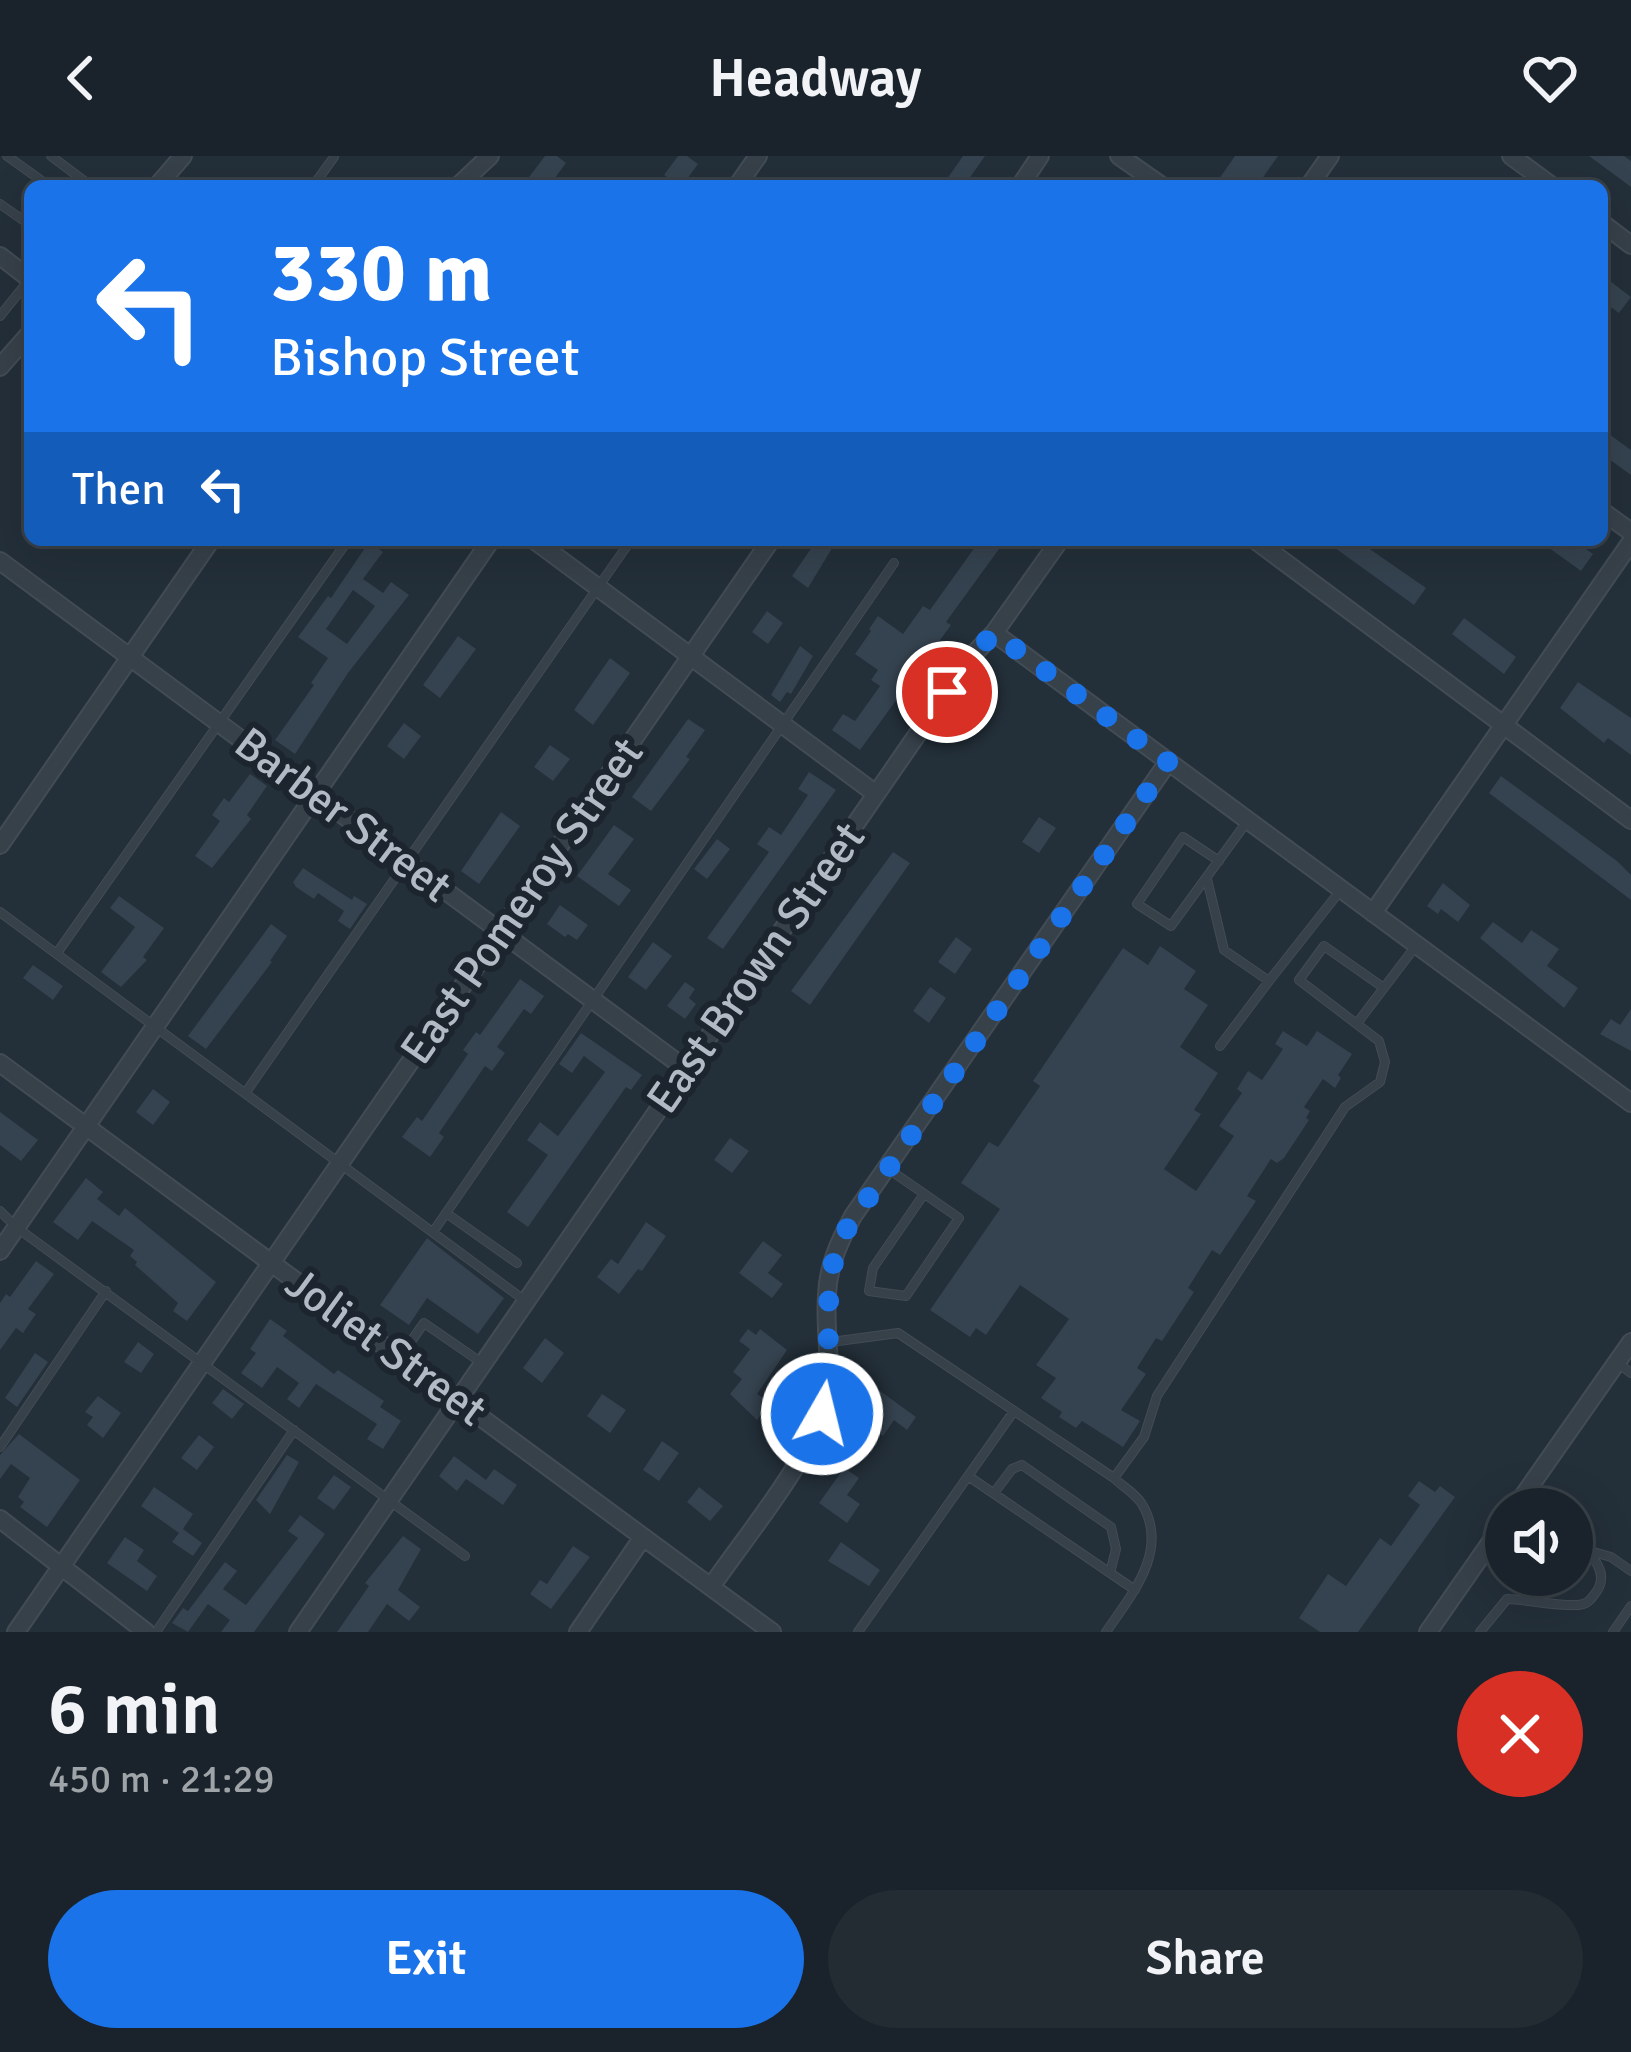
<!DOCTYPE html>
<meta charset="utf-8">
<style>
body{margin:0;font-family:Signika,sans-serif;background:#232b33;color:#f1f3f6;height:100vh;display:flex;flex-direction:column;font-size:45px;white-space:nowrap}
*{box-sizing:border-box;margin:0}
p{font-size:39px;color:#9fa4a9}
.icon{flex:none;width:66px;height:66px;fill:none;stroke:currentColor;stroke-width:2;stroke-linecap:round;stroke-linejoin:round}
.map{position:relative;height:1476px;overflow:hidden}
.panel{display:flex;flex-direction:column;background:#1a232b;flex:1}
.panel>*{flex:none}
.hud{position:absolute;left:24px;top:24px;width:1584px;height:366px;border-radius:18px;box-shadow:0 12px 48px #0002,0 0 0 3px #384047;background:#1a73e8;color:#fff;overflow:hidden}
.tools{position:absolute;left:1485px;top:1332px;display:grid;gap:24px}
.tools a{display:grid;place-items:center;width:108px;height:108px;border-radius:50%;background:#1a232b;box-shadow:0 12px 48px #0002,0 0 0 3px #384047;font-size:60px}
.pin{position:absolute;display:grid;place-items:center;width:102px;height:102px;color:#fff;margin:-51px;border:6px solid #fff;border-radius:50%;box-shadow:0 3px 12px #0007}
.me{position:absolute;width:132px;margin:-66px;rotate:8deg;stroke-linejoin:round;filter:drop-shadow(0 0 9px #0008)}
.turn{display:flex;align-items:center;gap:42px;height:252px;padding:0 48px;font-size:54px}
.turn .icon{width:156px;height:156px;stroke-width:2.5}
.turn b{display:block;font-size:84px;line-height:102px}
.then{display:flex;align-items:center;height:114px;padding:0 48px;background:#0003;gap:24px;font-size:45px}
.round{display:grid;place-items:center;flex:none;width:126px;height:126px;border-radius:63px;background:#232b33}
.overview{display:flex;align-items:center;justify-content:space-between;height:204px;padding:0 48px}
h1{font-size:72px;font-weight:600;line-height:90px}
.action{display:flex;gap:24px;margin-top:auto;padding:24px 48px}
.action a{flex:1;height:138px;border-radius:72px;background:#1a73e8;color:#fff;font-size:48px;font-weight:600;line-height:138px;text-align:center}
.action a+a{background:#232b33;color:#f1f3f6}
header{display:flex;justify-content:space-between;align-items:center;height:156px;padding:0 48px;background:#1a232b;font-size:54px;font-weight:600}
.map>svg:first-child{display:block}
</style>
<header><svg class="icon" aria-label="back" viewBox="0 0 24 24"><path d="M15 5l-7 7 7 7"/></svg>Headway<svg class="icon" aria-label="heart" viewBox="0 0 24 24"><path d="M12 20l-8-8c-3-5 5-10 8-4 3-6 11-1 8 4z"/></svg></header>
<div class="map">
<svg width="1631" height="1476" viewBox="0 0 1631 1476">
<rect width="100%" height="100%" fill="#232f39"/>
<!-- building -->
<path fill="#354350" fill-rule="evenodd" d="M 545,0 L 557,0 L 566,7 L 549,30 L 541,30 L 529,21 Z
M 678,0 L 687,0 L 698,8 L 682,30 L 664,19 Z
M 963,0 L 985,0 L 964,30 L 942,30 Z
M 1235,0 L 1278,0 L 1257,30 L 1214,30 Z
M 1589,0 L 1624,0 L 1631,5 L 1631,31 Z
M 1602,119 L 1631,141 L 1619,157 L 1602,145 Z
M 1602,273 L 1631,294 L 1631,319 L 1602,298 Z
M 817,384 L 837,384 L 808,432 L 792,420 Z
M 980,384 L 999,393 L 946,466 L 951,469 L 860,594 L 832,574 L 843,558 L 855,565 L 880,530 L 871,524 L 878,514 L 855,498 L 871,475 L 869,473 L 878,460 L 903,478 L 923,450 L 930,454 Z
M 1324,384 L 1368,384 L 1364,389 L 1426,432 L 1414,449 Z
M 1538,384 L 1573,384 L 1593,398 L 1581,415 Z
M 369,386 L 383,396 L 363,423 L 383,437 L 391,426 L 409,439 L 348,517 L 295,598 L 275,584 L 314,529 L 311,527 L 328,502 L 298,481 L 328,440 L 331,442 ZM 353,434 L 375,450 L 347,488 L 326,473 Z
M 767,455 L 783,467 L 768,488 L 752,476 Z
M 1464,462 L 1516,501 L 1504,518 L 1452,478 Z
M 458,480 L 476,493 L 440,542 L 423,529 Z
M 800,490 L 813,500 L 791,538 L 787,536 L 780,546 L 771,539 Z
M 610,502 L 630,517 L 593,569 L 574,554 Z
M 1578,526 L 1631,562 L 1631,599 L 1608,582 L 1604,587 L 1560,552 Z
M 688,563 L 705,574 L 686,601 L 690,603 L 651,655 L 632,641 Z
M 404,567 L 421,580 L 404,603 L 387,590 Z
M 550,589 L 570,603 L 553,625 L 534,611 Z
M 809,616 L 836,634 L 723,793 L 707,782 L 769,696 L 757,688 L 769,671 L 781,679 L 808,639 L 798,633 Z
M 250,618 L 267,630 L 247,659 L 251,663 L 212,712 L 195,700 L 220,665 L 212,659 L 224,642 L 229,646 Z
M 1501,620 L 1617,705 L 1631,719 L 1631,744 L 1489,637 Z
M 501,656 L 520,670 L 479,728 L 461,715 Z
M 1039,661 L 1056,672 L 1039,697 L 1022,686 Z
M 614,669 L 634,683 L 608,718 L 631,734 L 619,750 L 577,720 Z
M 717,683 L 730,693 L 707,723 L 694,713 Z
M 893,696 L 910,707 L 810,849 L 791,835 Z
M 303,712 L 352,744 L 354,740 L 367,748 L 350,773 L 338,765 L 344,755 L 318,737 L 314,743 L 296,731 L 293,726 Z
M 1443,727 L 1470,749 L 1458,766 L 1441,753 L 1438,758 L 1427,750 Z
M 119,740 L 164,772 L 143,801 L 147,804 L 121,831 L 101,816 L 135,771 L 110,752 Z
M 560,749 L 588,769 L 577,784 L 568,778 L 565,781 L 547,768 Z
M 1493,766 L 1522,787 L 1531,774 L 1559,793 L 1547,810 L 1578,832 L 1564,852 L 1480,782 Z
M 271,768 L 287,780 L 270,805 L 272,806 L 206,893 L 188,880 Z
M 956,781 L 972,793 L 955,818 L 938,806 Z
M 653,786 L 672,800 L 646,834 L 628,821 Z
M 1160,790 L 1196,815 L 1184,833 L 1208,849 L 1180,891 L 1218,917 L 1194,954 L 1201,958 L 1164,1013 L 1196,1035 L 1234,980 L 1219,970 L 1242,937 L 1237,933 L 1248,915 L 1262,924 L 1283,893 L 1275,888 L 1283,875 L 1307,890 L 1317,875 L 1352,898 L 1338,919 L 1341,922 L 1335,932 L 1323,923 L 1304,951 L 1310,955 L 1306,962 L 1309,964 L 1284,1002 L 1277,1007 L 1271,1003 L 1247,1040 L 1256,1045 L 1220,1099 L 1212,1094 L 1188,1132 L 1194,1136 L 1162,1185 L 1156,1182 L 1137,1212 L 1146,1218 L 1121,1254 L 1140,1265 L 1123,1291 L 1082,1265 L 1076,1272 L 1059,1261 L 1062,1256 L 1041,1242 L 1056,1222 L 1036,1209 L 1069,1163 L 1020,1129 L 986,1179 L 976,1172 L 970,1181 L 930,1154 L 1000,1053 L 961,1027 L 989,986 L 998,991 L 1040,930 L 1033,925 L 1123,792 L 1148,809 Z
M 33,809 L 63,830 L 53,844 L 23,822 Z
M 520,823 L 544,840 L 531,858 L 524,853 L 497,891 L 505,897 L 492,915 L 485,910 L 439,977 L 444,981 L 430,1001 L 402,981 L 417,961 L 422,965 L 468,898 L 463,894 L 476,876 L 480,879 Z
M 685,826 L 695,833 L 689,842 L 696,848 L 685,863 L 667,850 Z
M 930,831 L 946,842 L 929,867 L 913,855 Z
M 1631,853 L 1631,895 L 1600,878 L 1611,863 L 1620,869 Z
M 581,877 L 642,919 L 631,934 L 626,931 L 528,1071 L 507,1056 L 548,999 L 527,984 L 540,966 L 558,980 L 605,916 L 584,900 L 572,917 L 559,908 Z
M 153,933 L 170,946 L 153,969 L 136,956 Z
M 0,956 L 38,984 L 21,1005 L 0,989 Z
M 730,982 L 749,995 L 732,1017 L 714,1004 Z
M 86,1022 L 103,1036 L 97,1043 L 119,1060 L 125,1052 L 216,1126 L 187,1165 L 173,1155 L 178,1147 L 135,1109 L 137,1106 L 130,1100 L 134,1094 L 92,1065 L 78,1084 L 53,1066 Z
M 646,1066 L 666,1080 L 642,1115 L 638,1113 L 619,1138 L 597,1121 L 611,1103 L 618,1108 Z
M 427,1082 L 504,1142 L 478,1178 L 427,1142 L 409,1169 L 380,1149 Z
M 763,1085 L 782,1099 L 768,1117 L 783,1128 L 772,1142 L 739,1117 Z
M 36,1105 L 54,1118 L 28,1153 L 36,1158 L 23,1177 L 16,1172 L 0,1194 L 0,1147 L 6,1138 L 10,1141 Z
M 270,1163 L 287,1175 L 283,1180 L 334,1218 L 338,1214 L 384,1245 L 380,1251 L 401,1265 L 383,1293 L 367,1283 L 377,1268 L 316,1228 L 299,1252 L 287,1243 L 299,1227 L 277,1211 L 262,1232 L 241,1217 L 256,1197 L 250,1193 Z
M 748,1173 L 756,1179 L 760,1173 L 787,1194 L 757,1238 L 770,1247 L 757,1264 L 730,1238 L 742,1223 L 733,1216 L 750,1193 L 739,1185 Z
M 545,1182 L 564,1197 L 542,1227 L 523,1212 Z
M 138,1186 L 154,1198 L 141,1217 L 124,1206 Z
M 35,1197 L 48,1206 L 17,1251 L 5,1242 Z
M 876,1232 L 916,1261 L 907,1274 L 894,1264 L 883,1280 L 866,1269 L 877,1254 L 866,1246 Z
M 223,1233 L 244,1248 L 232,1263 L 212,1247 Z
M 602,1238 L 626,1254 L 610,1277 L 587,1260 Z
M 98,1240 L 121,1257 L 103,1282 L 87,1269 L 93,1261 L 85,1256 Z
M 19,1278 L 80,1324 L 47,1371 L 20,1351 L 24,1346 L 18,1341 L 30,1322 L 11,1308 L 0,1323 L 0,1299 Z
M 199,1279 L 214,1291 L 197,1314 L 181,1302 Z
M 662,1285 L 679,1297 L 659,1325 L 643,1314 Z
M 287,1299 L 299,1306 L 270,1358 L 256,1344 Z
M 454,1300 L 486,1324 L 494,1313 L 517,1329 L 503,1349 L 466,1323 L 457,1335 L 439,1320 Z
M 844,1312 L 859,1322 L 847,1339 L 860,1348 L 847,1367 L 819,1347 Z
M 334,1319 L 351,1331 L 334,1354 L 317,1342 Z
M 1419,1325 L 1435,1336 L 1440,1330 L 1455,1341 L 1358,1476 L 1320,1476 L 1299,1462 L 1328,1418 L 1346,1430 L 1380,1382 L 1391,1390 L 1420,1349 L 1408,1340 Z
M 154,1331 L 193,1358 L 183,1373 L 202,1387 L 193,1400 L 172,1386 L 179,1377 L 141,1350 Z
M 699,1331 L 723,1350 L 710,1365 L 687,1346 Z
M 300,1359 L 325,1378 L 254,1476 L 221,1476 L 230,1464 L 208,1448 L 188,1476 L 172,1467 L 183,1452 L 188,1455 L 225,1406 L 237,1415 L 223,1433 L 246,1449 L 298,1382 L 288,1375 Z
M 403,1380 L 421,1393 L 398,1434 L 420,1451 L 409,1465 L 387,1448 L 368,1476 L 337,1476 L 369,1430 L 365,1427 Z
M 125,1381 L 144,1394 L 137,1405 L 157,1420 L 147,1435 L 107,1407 Z
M 841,1386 L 880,1414 L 869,1430 L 828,1405 Z
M 573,1390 L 590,1401 L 551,1453 L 530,1438 L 540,1424 L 547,1428 Z"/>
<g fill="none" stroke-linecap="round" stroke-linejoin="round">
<!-- lane casing -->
<g stroke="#434c55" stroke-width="10">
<path id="lane" d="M 7,0 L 49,30
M 51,0 L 91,30
M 313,30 L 334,1
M 0,48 L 30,69
M 0,160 L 29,124
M 1219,705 L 1183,681 L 1137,748 L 1171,770 L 1246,667
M 1207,723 L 1224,794 L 1269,825 L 1340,735
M 0,756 L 524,1144
M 57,797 L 348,384
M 1358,866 L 1415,791
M 1220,890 L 1269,825
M 246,936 L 631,384
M 887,1012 L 959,1062 L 906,1140 L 869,1135 L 873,1112 L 924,1038
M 0,1055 L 16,1071 L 465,1400
M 446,1057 L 517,1107
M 433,1076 L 894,407
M 831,1186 L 898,1177 L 1114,1322 C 1122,1330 1136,1338 1142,1348 C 1170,1395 1131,1439 1106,1476
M 400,1201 L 424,1167 L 482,1207
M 1618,1207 L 1631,1217
M 0,1291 L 106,1135
M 968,1320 L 1135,1434
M 1114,1322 L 1144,1281 L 1157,1240 L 1345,951 L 1380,926 L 1385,906 L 1379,885 L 1299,824 L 1324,790 L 1384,832
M 994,1337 L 1012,1313 L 1022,1309 L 1111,1371 L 1116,1393 L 1110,1417
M 1590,1395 L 1611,1401 L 1631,1415
M 156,1476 L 294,1274
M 858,1476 L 1014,1255
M 1480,1476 L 1507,1443 C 1530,1444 1555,1450 1578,1449 C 1586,1448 1589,1446 1594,1439 C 1613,1417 1590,1396 1572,1383
M 1613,1476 L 1631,1450"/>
</g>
<!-- street casing -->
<g stroke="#434c55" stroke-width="20">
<path id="street" d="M 1119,0 L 1162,30
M 1511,0 L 1552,30
M 157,30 L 183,0
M 458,30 L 490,0
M 737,30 L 758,0
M 1020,30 L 1040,0
M 1309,30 L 1330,0
M 1602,67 L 1631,89
M 0,100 L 30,123
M 0,211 L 30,177
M 1602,355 L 1631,376
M 534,384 L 876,638
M 1255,384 L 1631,664
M 0,405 L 686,913
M 994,477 L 1631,947
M 0,689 L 211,384
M 1373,757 L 1631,386
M 0,907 L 772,1476
M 0,1095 L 491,384
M 1514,1353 L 1631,1186
M 0,1363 L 146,1476
M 711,1431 C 743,1384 811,1302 824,1250 C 834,1211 824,1177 827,1139 C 828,1110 839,1086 853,1060 L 1168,606
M 16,1476 L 771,384
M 298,1476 L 970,502 L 994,477 L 1060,384
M 578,1476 L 643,1381
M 1428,1476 L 1506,1364"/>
</g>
<!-- lane -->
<use href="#lane" stroke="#37414a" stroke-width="8"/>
<!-- street -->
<use href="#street" stroke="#37414a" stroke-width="16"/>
</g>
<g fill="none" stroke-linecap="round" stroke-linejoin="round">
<!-- route -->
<path stroke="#1a73e8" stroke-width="21" stroke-dasharray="0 37.8" d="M 822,1258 C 837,1198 817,1139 842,1080 L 1168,606 L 994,477 L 970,502 L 947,536"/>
</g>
<g text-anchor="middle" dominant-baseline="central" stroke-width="12" stroke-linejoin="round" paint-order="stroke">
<!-- street labels -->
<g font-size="45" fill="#b2bbc5" stroke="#1c252e">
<text transform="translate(343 659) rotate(37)">Barber Street</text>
<text transform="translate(522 745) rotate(-55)">East Pomeroy Street</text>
<text transform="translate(756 812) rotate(-55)">East Brown Street</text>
<text transform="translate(386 1191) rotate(36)">Joliet Street</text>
</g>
</g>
</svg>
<div class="tools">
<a><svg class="icon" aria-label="sound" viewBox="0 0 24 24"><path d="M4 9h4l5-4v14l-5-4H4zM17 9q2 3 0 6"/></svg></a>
</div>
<div class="pin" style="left:947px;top:536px;background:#d93025"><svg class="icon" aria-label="arrive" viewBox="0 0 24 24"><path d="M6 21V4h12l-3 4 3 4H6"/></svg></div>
<svg class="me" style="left:822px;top:1258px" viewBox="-20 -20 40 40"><circle r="17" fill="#1a73e8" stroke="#fff" stroke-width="3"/><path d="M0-11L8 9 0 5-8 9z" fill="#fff"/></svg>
<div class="hud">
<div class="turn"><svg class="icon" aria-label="left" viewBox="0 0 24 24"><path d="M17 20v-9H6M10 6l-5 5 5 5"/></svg><div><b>330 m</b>Bishop Street</div></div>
<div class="then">Then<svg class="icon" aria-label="left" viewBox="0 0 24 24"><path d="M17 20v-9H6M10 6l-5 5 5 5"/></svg></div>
</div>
</div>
<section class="panel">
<div class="overview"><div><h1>6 min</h1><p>450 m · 21:29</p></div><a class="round" style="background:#d93025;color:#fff"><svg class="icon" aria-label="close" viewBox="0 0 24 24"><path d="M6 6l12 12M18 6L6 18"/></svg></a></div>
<div class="action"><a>Exit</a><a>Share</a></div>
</section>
